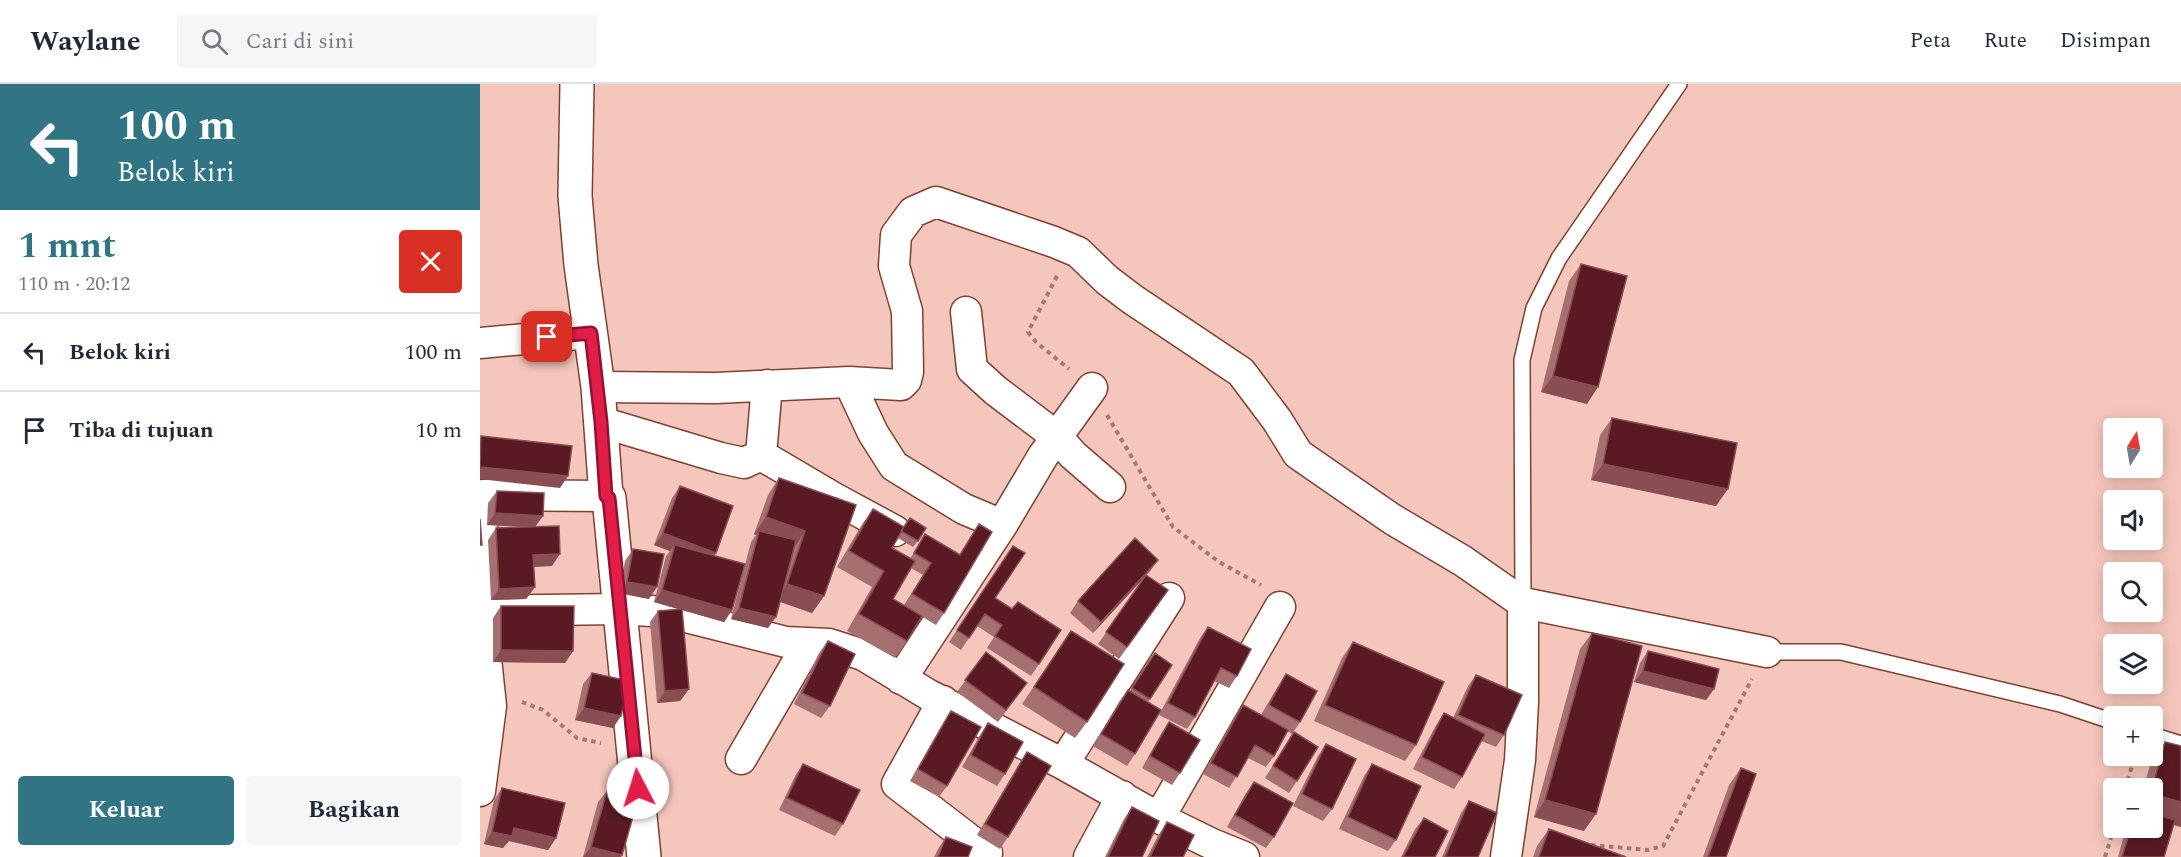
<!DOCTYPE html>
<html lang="id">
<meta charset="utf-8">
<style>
body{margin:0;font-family:Spectral,serif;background:#f6f6f7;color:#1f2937;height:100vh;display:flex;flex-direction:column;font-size:22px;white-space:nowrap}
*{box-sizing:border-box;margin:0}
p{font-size:20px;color:#747a83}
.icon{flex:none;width:33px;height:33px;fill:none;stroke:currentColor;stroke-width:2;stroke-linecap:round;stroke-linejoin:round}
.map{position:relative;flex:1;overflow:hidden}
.panel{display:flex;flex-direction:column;background:#fff;width:480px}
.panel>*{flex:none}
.hud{background:#317584;color:#fff;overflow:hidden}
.needle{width:39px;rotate:11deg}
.tools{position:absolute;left:1623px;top:334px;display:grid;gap:12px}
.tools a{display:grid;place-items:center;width:60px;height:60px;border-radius:6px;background:#fff;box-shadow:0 3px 15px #0003;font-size:30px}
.pin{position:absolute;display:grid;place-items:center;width:51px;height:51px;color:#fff;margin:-26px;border-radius:12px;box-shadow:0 3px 9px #0006}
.me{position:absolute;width:66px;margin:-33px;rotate:355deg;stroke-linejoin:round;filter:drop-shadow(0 0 4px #0008)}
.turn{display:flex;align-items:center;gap:21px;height:126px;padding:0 18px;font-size:27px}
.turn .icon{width:78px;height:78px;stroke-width:2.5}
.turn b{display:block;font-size:42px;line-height:51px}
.round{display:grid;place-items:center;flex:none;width:63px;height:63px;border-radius:6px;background:#f6f6f7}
.headline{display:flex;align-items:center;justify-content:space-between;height:102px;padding:0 18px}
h1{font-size:36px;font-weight:700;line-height:45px;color:#317584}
.cta{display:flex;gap:12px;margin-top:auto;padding:12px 18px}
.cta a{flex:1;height:69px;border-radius:6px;background:#317584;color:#fff;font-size:24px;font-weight:700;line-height:69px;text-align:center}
.cta a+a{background:#f6f6f7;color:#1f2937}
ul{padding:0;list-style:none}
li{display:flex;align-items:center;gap:18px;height:78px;padding:0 18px;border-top:2px solid #e0e1e3}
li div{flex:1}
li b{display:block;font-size:22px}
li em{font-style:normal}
header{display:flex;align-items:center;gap:36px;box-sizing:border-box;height:84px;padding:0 30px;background:#fff;border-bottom:2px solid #e0e1e3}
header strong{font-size:28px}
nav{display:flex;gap:33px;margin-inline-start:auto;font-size:21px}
.search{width:420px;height:54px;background:#f6f6f7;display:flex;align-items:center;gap:15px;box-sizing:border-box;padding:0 21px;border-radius:6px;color:#747a83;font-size:22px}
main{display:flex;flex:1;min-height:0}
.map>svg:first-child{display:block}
</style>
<header>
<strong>Waylane</strong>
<div class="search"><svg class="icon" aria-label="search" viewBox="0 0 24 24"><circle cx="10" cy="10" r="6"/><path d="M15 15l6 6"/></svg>Cari di sini</div>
<nav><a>Peta</a><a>Rute</a><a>Disimpan</a></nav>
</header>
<main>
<section class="panel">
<div class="hud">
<div class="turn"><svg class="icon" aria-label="left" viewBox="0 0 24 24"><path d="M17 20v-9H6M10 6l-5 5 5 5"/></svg><div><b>100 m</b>Belok kiri</div></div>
</div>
<div class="headline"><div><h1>1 mnt</h1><p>110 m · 20:12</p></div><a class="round" style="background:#d93025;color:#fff"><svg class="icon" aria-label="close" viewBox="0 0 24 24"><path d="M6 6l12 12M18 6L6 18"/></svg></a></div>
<ul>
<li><svg class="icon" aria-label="left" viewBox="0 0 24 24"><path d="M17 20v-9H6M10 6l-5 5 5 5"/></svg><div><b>Belok kiri</b></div><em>100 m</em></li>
<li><svg class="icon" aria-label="arrive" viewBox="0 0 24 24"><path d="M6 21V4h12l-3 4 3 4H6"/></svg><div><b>Tiba di tujuan</b></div><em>10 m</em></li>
</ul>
<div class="cta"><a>Keluar</a><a>Bagikan</a></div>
</section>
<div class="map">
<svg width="1701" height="773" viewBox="0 0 1701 773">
<rect width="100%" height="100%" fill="#f5c7bc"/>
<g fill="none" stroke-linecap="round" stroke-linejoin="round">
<!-- lane casing -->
<g stroke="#804030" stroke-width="18">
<path id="lane" d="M 1043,519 L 1042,276 L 1054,224 L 1079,174 L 1199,0
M 1287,568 L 1361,568 L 1580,620 L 1634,638
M 1672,651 L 1701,660"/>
</g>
<!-- street casing -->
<g stroke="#804030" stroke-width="33">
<path id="street" d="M 486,228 L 492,285 L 515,306 L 577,353 L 593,371 L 630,403
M 0,259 L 111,249
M 369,298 L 421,301 L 426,296 L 428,288 L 427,227 L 414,182 L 416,151 L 433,128 L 456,118 L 574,158 L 598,168 L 627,196 L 652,215 L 761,288 L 797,336 L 818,370 L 912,435 L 983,477 L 1043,519 L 1287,568
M 287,301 L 281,371 L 354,414 L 415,447
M 118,303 L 236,304 L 369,298 L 393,349 L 414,382 L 484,425 L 522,441 L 563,372 L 612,304
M 121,338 L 241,374 L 264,379 L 281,371
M 0,527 L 3,411 L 126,412
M 421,595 L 522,441
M 463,617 L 417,700 L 507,769 L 506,773
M 261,675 L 328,560
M 583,680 L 689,514
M 0,707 L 11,622 L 1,527 L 140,525 L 186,528 L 306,558 L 349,560 L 383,571 L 449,611 L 583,680 L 679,734 L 732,760 L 764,773
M 679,734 L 800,523
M 609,773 L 642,712
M 1026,773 L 1040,676 L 1043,618 L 1043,519"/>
</g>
<!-- secondary casing -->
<g stroke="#804030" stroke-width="36">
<path id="secondary" d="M 97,0 L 95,112 L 101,181 L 118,303 L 126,412 L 129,414 L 164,773"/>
</g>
<!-- path -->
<path stroke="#a17b72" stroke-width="4" stroke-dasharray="4.5 4.5" stroke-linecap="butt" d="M 577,192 L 548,248 L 556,258 L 589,285
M 627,331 L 693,443 L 739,478 L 781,501
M 42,618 L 63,626 L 97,654 L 121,659
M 1645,705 L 1655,672
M 1111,761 L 1168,766 L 1183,762 L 1272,595
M 1625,773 L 1634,744"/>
<!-- lane -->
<use href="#lane" stroke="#fff" stroke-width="15"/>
<!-- street -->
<use href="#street" stroke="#fff" stroke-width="30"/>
<!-- secondary -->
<use href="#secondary" stroke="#fff" stroke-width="33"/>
</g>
<!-- wall -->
<path fill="#a77070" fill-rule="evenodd" d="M 1101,180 L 1107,320 L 1061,308 L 1089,197 Z
M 1132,334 L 1236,422 L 1111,396 L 1120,351 Z
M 299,394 L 376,421 L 344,512 L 332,529 L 300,518 L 288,544 L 251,535 L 271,458 L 276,451 L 274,450 L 288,411 Z
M 200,402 L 236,469 L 234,472 L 252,526 L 244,538 L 202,526 L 209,605 L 200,617 L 177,619 L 170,538 L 178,527 L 198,525 L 174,518 L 186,472 L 190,467 L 174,461 L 192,414 Z
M 17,407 L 56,443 L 72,482 L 54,483 L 55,503 L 46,515 L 11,516 L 8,456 L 16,444 L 47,443 L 7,441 L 8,419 Z
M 393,425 L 438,457 L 433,463 L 418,454 L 412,464 L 430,475 L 445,450 L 480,470 L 499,440 L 464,529 L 456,541 L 441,532 L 427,557 L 415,574 L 367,547 L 392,503 L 357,483 L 381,442 ZM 431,484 L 443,491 L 424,521 L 413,515 Z
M 533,462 L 515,514 L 532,525 L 559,580 L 551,592 L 507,564 L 514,553 L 497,542 L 481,566 L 469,558 Z
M 153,465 L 169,515 L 139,509 L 145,477 Z
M 678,476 L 666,491 L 688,506 L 639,575 L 618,560 L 664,494 L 613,549 L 590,529 L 598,517 Z
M 21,522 L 93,567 L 85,579 L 13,578 L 13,534 Z
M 728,543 L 757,592 L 749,604 L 734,597 L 715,633 L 707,645 L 679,631 L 720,554 Z
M 591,547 L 607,638 L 595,654 L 542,620 Z
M 1112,549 L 1104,747 L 1054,733 L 1100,565 Z
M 348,557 L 350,622 L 341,634 L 314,620 L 339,569 Z
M 873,558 L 936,661 L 925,677 L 834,637 L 862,574 Z
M 1168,567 L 1234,605 L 1226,616 L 1154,598 L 1160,579 Z
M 506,568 L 539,610 L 518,638 L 477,608 Z
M 675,569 L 692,581 L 668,618 L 655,670 L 647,682 L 613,662 L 639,618 L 648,606 L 650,607 Z
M 112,589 L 133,644 L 95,636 L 103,600 Z
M 806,590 L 820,638 L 812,650 L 807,647 L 794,672 L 786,683 L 768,674 L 749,704 L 723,690 L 755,633 L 763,621 L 781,631 L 798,602 Z
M 996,591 L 1024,651 L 1016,663 L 1001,657 L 982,693 L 974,705 L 933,685 L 956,641 L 964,629 L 973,634 L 988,602 Z
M 471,627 L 467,702 L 459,713 L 430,697 L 463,639 Z
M 689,638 L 700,689 L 692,701 L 662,684 L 681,650 Z
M 508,639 L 525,690 L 517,702 L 482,683 L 500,651 Z
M 814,648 L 817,697 L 809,709 L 785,694 Z
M 1685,658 L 1701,662 L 1701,743 L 1694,741 L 1684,773 L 1638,773 L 1646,744 L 1672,744 L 1672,705 L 1663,705 L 1671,678 Z
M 846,660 L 852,725 L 843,737 L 813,722 L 838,672 Z
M 547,668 L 528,753 L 520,765 L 497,751 L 539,680 Z
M 323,680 L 363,740 L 355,752 L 299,726 L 315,692 Z
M 892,680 L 916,756 L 908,767 L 859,745 L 884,692 Z
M 1261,684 L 1246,773 L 1223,773 L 1249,701 Z
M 774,698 L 794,753 L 786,764 L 747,743 L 766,709 Z
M 22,704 L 76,754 L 68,766 L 29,757 L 23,764 L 4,760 L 14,716 Z
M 127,707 L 142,771 L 141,773 L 103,773 L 118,718 Z
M 989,717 L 998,773 L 962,773 L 981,729 Z
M 652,723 L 662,773 L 625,773 L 644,735 Z
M 944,734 L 955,773 L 921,773 L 935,745 Z
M 687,738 L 703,773 L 667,773 L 679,750 Z
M 1069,745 L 1146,773 L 1053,773 L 1057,762 Z
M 466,753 L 488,773 L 454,773 L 458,765 Z"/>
<!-- shaded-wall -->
<path fill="#884e52" d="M 1073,292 L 1118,303 L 1107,320 L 1061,308 Z
M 1123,380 L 1248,405 L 1236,422 L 1111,396 Z
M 0,383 L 88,392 L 80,404 L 0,395 Z
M 15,429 L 63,432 L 55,443 L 7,441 Z
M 286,433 L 325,447 L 314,464 L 279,447 L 276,451 L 274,450 Z
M 183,449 L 236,469 L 228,481 L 195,461 L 190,467 L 174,461 Z
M 80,470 L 72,482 L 45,483 L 53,471 Z
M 678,476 L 670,487 L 613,549 L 621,538 Z
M 147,498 L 177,503 L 169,515 L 139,509 Z
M 307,500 L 344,512 L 332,529 L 295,516 Z
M 55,503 L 46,515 L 11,516 L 19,505 Z
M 182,506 L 252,526 L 244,538 L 174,518 Z
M 259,524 L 296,533 L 288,544 L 251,535 Z
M 21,566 L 93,567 L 85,579 L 13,578 Z
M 1163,587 L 1234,605 L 1226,616 L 1154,598 Z
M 209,605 L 200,617 L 177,619 L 185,607 Z
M 104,624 L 141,632 L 133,644 L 95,636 Z
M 1672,710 L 1701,718 L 1701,743 L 1672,735 Z
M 1065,716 L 1116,730 L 1104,747 L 1054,733 Z
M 34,744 L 76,754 L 68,766 L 29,757 L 23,764 L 4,760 L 12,748 Z
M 111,763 L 142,771 L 141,773 L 103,773 Z"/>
<!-- building -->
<path fill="#591a24" stroke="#884e52" stroke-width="1.5" d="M 1101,180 L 1147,192 L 1118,303 L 1073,292 Z
M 1132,334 L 1257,359 L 1248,405 L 1123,380 Z
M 1,352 L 92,362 L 88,392 L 0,383 Z
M 299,394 L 376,421 L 344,512 L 307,500 L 325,447 L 286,433 Z
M 200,402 L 253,422 L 236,469 L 183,449 Z
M 17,407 L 64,409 L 63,432 L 15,429 Z
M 393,425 L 424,443 L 412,464 L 435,477 L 413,515 L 442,532 L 427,557 L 379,530 L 404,487 L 369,467 Z
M 430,434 L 446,444 L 438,457 L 421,447 Z
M 0,435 L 2,461 L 0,461 Z
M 499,440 L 512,448 L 464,529 L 432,510 L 451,479 L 434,469 L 445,450 L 480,471 Z
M 79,442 L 80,470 L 53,471 L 55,503 L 19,505 L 16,444 Z
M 279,447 L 316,456 L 296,533 L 259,524 Z
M 655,454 L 678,476 L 621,538 L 598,517 Z
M 195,461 L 265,480 L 252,526 L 182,506 Z
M 533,462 L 545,469 L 515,514 L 532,525 L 538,518 L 581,546 L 559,580 L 515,552 L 522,541 L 505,530 L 489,554 L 477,546 Z
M 153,465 L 184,470 L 177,503 L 147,498 Z
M 666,491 L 688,506 L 647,563 L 626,548 Z
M 21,522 L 94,522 L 93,567 L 21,566 Z
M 202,525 L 209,605 L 185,607 L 178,527 Z
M 728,543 L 771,565 L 757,592 L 741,584 L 715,633 L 688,619 Z
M 591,547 L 644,580 L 607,638 L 554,603 Z
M 1112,549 L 1162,562 L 1116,730 L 1065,716 Z
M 348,557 L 375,570 L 350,622 L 322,609 Z
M 873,558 L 964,598 L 936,661 L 845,621 Z
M 1168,567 L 1239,585 L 1234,605 L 1163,587 Z
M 506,568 L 547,599 L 526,626 L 485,596 Z
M 675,569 L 692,581 L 670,615 L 652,604 Z
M 112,589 L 149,597 L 141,632 L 104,624 Z
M 806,590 L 837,607 L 820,638 L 789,621 Z
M 996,591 L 1042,611 L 1024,651 L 978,631 Z
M 648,606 L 681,626 L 655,670 L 621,650 Z
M 763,621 L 808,646 L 794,672 L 775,661 L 757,693 L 731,679 Z
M 471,627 L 501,643 L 467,702 L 438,685 Z
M 964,629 L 1005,650 L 982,693 L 942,673 Z
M 689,638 L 720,656 L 700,689 L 670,672 Z
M 508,639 L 543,658 L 525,690 L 491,671 Z
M 814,648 L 838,663 L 817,697 L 793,682 Z
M 1685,658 L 1701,662 L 1701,718 L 1672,710 L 1672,705 Z
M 846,660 L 876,675 L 852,725 L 822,710 Z
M 547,668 L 571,682 L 528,753 L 505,740 Z
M 323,680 L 380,706 L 363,740 L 307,714 Z
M 892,680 L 941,702 L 916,756 L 868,733 Z
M 1261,684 L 1276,690 L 1246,773 L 1228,773 Z
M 774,698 L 813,719 L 794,753 L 755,731 Z
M 22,704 L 85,719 L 76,754 L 34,744 L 32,752 L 12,748 Z
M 127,707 L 158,715 L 142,771 L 111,763 Z
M 989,717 L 1017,729 L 998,773 L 965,773 Z
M 652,723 L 679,737 L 662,773 L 628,773 Z
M 1672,729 L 1695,736 L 1684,773 L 1642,773 L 1651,744 L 1672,744 Z
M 944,734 L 968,747 L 955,773 L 923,773 Z
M 687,738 L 714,751 L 703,773 L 670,773 Z
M 1069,745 L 1146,773 L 1059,773 Z
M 466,753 L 492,763 L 488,773 L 458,773 Z"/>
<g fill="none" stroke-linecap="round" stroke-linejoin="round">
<!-- route casing -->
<g stroke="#92132f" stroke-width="15">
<path id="route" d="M 67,253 L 111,249 L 121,338 L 126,412 L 129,414 L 158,704"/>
</g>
<!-- route -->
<use href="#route" stroke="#e11d48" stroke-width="10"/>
</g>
</svg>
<div class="tools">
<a><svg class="needle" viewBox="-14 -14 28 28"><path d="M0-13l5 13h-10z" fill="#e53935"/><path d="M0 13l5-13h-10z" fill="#747a83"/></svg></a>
<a><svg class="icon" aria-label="sound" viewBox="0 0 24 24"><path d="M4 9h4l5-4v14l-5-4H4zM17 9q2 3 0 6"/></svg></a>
<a><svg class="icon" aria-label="search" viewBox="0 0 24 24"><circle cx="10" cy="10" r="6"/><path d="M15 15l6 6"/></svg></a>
<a><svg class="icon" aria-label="layers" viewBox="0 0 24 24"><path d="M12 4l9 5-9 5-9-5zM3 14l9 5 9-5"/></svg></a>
<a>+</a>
<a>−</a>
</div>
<div class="pin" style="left:67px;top:253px;background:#d93025"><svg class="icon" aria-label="arrive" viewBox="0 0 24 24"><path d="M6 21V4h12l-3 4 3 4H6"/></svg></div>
<svg class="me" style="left:158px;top:704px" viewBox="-20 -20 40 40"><circle r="19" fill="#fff"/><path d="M0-13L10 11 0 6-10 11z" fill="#e11d48"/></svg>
</div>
</main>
